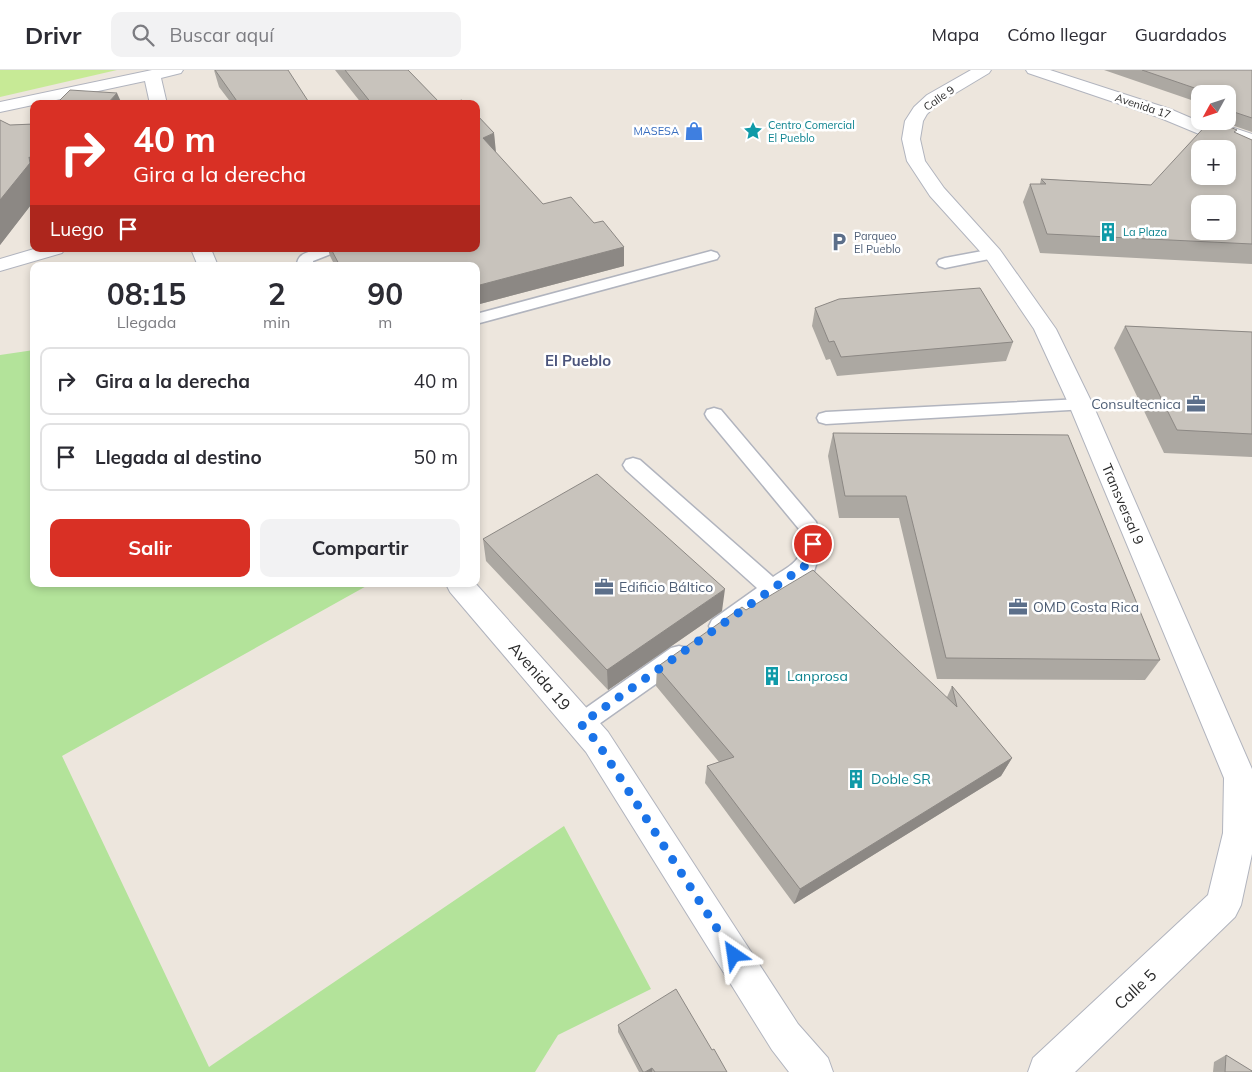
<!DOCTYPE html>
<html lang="es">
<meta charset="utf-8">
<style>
body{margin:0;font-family:Mulish,sans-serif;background:#f2f2f3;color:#2b2b33;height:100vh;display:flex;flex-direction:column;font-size:19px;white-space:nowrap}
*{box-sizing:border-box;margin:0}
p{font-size:16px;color:#7c7c81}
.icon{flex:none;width:28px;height:28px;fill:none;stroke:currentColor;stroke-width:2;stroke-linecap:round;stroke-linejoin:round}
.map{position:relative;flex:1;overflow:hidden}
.side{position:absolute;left:30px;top:192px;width:450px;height:325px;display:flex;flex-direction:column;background:#fff;border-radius:10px;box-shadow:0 2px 8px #0003}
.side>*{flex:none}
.hud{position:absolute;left:30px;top:30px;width:450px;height:152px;border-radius:10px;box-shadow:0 2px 8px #0003;background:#d93025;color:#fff;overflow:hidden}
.needle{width:32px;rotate:230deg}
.fabs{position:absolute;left:1191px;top:15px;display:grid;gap:10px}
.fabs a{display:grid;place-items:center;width:45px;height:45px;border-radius:10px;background:#fff;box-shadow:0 2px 8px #0003;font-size:25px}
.pin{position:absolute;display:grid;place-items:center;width:42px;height:42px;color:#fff;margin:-21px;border:2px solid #fff;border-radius:50%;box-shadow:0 1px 5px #0007}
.me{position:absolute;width:55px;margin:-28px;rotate:328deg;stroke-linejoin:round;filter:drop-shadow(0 0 4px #0008)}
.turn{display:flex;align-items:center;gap:18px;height:105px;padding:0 20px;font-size:22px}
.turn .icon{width:65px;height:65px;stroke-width:2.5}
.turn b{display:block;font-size:35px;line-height:42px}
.then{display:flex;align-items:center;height:48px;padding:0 20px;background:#0003;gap:10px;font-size:19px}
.eta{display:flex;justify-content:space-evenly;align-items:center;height:85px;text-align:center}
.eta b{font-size:30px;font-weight:700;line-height:35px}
.action{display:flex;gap:10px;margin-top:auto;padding:10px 20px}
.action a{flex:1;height:58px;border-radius:10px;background:#d93025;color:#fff;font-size:20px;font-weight:700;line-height:58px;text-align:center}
.action a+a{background:#f2f2f3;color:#2b2b33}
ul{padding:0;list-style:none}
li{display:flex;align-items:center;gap:15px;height:68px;margin:0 10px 8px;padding:0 10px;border:2px solid #e1e1e2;border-radius:10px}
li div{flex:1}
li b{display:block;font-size:19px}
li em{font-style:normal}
header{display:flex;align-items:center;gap:30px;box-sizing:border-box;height:70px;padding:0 25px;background:#fff;border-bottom:1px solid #e1e1e2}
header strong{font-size:24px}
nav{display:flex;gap:28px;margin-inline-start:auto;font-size:18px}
.search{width:350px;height:45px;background:#f2f2f3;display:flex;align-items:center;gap:12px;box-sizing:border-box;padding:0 18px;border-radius:10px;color:#7c7c81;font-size:19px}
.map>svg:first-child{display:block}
</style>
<header>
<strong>Drivr</strong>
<div class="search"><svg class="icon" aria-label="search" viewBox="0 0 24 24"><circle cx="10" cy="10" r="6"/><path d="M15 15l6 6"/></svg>Buscar aquí</div>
<nav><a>Mapa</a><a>Cómo llegar</a><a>Guardados</a></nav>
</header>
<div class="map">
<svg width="1252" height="1002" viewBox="0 0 1252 1002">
<rect width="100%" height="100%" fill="#ede6dd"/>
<!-- green -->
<path fill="#b3e39a" d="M 34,280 L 34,514 L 370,514 L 62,686 L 209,997 L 564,756 L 651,919 L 558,965 L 535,1002 L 0,1002 L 0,285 Z"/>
<!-- pitch -->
<path fill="#c7ea96" d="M 0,0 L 117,0 L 0,27 Z"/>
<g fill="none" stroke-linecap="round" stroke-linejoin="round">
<!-- service casing -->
<g stroke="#b1b4be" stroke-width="3">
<path id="service" d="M 317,179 L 338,179 L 336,182 L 313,191 L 313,196 L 297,196 C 297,184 306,183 317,179 Z
M 993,179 L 999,181 L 1001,184 L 999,187 L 945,198 L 939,196 L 937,193 L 939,190 L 945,188 Z
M 711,181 L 717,183 L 719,186 L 717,189 L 476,254 L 476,244 Z
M 1081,329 L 1087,331 L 1090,335 L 1087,339 L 826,354 L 819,352 L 817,348 L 819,344 L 826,342 Z
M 714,338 L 721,340 L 816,452 L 823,474 L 814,501 L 728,562 L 720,565 L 712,562 L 709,556 L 712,550 L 757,518 L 626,400 L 623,395 L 626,390 L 633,388 L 640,390 L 773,507 C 796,492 806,489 799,459 L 707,348 L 705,344 L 707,340 Z
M 679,576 L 687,578 L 690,585 L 687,592 L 589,661 L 581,664 L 573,661 L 569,654 L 573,647 L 671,578 Z"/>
</g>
<!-- minor casing -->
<g stroke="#b1b4be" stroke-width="2">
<path id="minor" d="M 152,0 L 183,0 L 181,3 L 161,8 L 167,34 L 150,34 L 145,11 L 0,42 L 0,32 Z
M 971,0 L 991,0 L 989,3 L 939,33 L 927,44 L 923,51 L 920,69 L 925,91 L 944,118 L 1000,180 L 1056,259 L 1093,335 L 1252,699 L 1252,784 L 1241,835 L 1235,847 L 1075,1002 L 1028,1002 L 1033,988 L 1208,825 L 1223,763 L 1224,708 L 1069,335 L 1034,259 L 986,188 L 930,126 L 907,91 L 902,69 L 905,51 L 914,37 L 927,25 Z
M 1213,51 L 1252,64 L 1252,75 L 1205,60 L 1202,56 L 1205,52 Z
M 34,179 L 65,179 L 62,183 L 0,201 L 0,189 Z
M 191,179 L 211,179 L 218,196 L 198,196 Z
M 446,514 L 476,514 L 608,662 L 798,954 L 828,988 L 833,1002 L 789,1002 L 772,980 L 586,682 L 450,522 Z"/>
</g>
<!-- secondary casing -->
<g stroke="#b1b4be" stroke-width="2">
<path id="secondary" d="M 1026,0 L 1050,0 L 1170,39 L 1252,74 L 1252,86 L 1158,47 L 1028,3 Z"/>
</g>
<!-- service -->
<use href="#service" fill="#fff" fill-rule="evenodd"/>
<!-- minor -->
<use href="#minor" fill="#fff" fill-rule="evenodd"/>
<!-- secondary -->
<use href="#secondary" fill="#fff" fill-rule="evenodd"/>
</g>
<!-- wall -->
<path fill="#aca8a2" d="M 214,0 L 310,34 L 232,34 L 219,17 Z
M 335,0 L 408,0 L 441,34 L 362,34 Z
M 1104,0 L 1252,0 L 1252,62 L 1220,51 L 1228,51 L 1228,24 L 1200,24 L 1200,33 Z
M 0,50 L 10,55 L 34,54 L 34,131 L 0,175 Z
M 494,63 L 495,82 L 543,134 L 594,153 L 624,177 L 624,196 L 476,235 L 476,196 L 335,196 L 330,186 L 328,179 L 476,179 Z
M 1236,63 L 1252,70 L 1252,194 L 1040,183 L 1023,132 L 1030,114 L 1040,114 L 1041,109 L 1151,115 Z
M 815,238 L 1013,272 L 1006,291 L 837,306 L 830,289 L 826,290 L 812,256 Z
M 1125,256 L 1252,262 L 1252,387 L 1164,383 L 1114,278 Z
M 833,363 L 1160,590 L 1145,610 L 937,609 L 899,448 L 839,448 L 828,386 Z
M 483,469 L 722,541 L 608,620 L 486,491 Z
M 746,540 L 947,627 L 952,616 L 1012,688 L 1001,706 L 794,834 L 705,713 L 707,696 L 719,692 L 656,616 L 657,597 Z
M 618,955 L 712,980 L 727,1002 L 639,1002 L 618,962 Z
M 1226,985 L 1252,1002 L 1213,1002 L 1214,992 Z"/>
<!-- shaded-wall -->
<path fill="#8c8884" d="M 117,23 L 122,34 L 107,34 Z
M 494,63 L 496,82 L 485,86 L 483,68 Z
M 29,87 L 34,97 L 34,131 L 0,175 L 0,130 Z
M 624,177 L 624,196 L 476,235 L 476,216 Z
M 725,519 L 722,541 L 608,620 L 607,600 Z
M 1012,688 L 1001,706 L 794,834 L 800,819 Z
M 652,998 L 652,1002 L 645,1002 Z"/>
<!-- building -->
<path fill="#c8c3bc" stroke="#8c8884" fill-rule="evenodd" d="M 215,0 L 288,0 L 310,34 L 239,34 Z
M 345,0 L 408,0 L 441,34 L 372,34 Z
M 1142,0 L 1252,0 L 1252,48 L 1228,40 L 1228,35 L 1232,31 L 1228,29 L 1228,24 L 1212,24 Z
M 70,20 L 117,23 L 107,34 L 56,34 Z
M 462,30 L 466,34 L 447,34 Z
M 476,44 L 494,63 L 483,68 L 543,134 L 571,127 L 594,153 L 603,151 L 624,177 L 476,216 L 476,196 L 340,196 L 331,179 L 476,179 Z
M 0,50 L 10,55 L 34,54 L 34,90 L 29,87 L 30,93 L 0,130 Z
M 1210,51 L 1216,51 L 1237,60 L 1234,62 L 1252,70 L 1252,174 L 1047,164 L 1030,114 L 1046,114 L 1041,109 L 1151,115 ZM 1200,79 L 1228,79 L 1228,106 L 1200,106 ZM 1200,134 L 1228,134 L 1228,161 L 1200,161 Z
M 980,218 L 1013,272 L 841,287 L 834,271 L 829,272 L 815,238 L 839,229 Z
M 1125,256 L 1252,262 L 1252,364 L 1177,360 Z
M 833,363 L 1068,365 L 1160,590 L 946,588 L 906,426 L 845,426 Z
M 597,404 L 725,519 L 607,600 L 483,469 Z
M 813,500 L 957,637 L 952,616 L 1012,688 L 800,819 L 707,696 L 734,687 L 657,597 L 742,537 L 746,540 Z
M 676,919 L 712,980 L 714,979 L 727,1002 L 655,1002 L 652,998 L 645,1002 L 643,1002 L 618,955 Z
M 1226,985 L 1252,1001 L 1252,1002 L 1225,1002 Z"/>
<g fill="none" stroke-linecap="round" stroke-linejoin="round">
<!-- route -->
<path stroke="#1a73e8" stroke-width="9" stroke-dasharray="0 16.2" d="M 734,885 L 597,672 L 581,654 L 806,495 L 813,474"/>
</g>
<!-- icons -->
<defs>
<g id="shop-bare" transform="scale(1.5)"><path d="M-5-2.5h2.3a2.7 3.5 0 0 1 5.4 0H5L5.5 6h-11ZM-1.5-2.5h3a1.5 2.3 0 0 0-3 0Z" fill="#3f7fe0" stroke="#fff" stroke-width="2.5" paint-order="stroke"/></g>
<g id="sight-bare" transform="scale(1.5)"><path d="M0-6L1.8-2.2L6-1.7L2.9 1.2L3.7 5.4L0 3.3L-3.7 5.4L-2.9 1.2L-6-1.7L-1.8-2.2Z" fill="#0f9aa8" stroke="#fff" stroke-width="2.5" paint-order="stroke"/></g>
<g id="building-bare" transform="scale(1.5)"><path d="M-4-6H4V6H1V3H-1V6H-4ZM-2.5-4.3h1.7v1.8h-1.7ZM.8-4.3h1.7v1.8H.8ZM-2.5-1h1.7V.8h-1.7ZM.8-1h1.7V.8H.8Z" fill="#0f9aa8" stroke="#fff" stroke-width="2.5" paint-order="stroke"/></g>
<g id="parking-bare" transform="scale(1.5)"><path d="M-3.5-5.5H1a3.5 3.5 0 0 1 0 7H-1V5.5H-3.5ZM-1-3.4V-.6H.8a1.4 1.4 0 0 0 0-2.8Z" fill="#5c6f8a" stroke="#fff" stroke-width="2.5" paint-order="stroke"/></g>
<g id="office-bare" transform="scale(1.5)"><path d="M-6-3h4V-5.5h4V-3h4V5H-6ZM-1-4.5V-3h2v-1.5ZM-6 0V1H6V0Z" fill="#5c6f8a" stroke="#fff" stroke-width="2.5" paint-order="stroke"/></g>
</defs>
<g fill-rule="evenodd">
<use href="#shop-bare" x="694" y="61"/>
<use href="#sight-bare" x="753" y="61"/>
<use href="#building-bare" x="1108" y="162"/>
<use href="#parking-bare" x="839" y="172"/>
<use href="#office-bare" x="1196" y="334"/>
<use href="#office-bare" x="604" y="517"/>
<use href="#office-bare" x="1018" y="537"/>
<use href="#building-bare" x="772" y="606"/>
<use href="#building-bare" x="856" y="709"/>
</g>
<g text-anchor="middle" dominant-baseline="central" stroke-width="5" stroke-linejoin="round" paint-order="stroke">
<!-- far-street labels -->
<g font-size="11" fill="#2b2b2b" stroke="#fff">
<text transform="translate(939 28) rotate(-35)">Calle 9</text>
<text transform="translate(1143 36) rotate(18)">Avenida 17</text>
</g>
<!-- far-culture labels -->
<g font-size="11" fill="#0d838f" stroke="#fff" text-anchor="start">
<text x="768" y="55">Centro Comercial<tspan x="768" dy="13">El Pueblo</tspan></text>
<text x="1123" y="162">La Plaza</text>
</g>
<!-- far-shop labels -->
<g font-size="11" fill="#366cbe" stroke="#fff" text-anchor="end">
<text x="679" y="61">MASESA</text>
</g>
<!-- far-service labels -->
<g font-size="11" fill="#4e5e75" stroke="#fff" text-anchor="start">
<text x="854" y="166">Parqueo<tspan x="854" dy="13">El Pueblo</tspan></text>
</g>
<!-- service labels -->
<g font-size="14" fill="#4e5e75" stroke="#fff" text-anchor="start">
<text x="1181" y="334" text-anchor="end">Consultecnica</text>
<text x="619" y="517">Edificio Báltico</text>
<text x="1033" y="537">OMD Costa Rica</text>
</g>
<!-- street labels -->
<g font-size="14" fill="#2b2b2b" stroke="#fff">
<text transform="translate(1123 434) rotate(67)">Transversal 9</text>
</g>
<!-- culture labels -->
<g font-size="14" fill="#0d838f" stroke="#fff" text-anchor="start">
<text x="787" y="606">Lanprosa</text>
<text x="871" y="709">Doble SR</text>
</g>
<!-- neighbourhood labels -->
<g font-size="15" font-weight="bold" fill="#4b547b" stroke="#fff">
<text x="578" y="290">El Pueblo</text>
</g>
<!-- near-street labels -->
<g font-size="16" fill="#2b2b2b" stroke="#fff">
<text transform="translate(540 606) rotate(49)">Avenida 19</text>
<text transform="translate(1135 919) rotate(-43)">Calle 5</text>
</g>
</g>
</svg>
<div class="fabs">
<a><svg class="needle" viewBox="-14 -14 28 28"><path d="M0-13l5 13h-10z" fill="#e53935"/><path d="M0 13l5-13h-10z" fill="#7c7c81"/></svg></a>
<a>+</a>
<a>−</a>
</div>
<div class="pin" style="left:813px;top:474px;background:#d93025"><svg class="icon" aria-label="arrive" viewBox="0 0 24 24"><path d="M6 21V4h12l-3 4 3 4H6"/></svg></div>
<svg class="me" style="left:734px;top:885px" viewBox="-20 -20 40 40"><path d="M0-17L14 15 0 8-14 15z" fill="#1a73e8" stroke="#fff" stroke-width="4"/></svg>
<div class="hud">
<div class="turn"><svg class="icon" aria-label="right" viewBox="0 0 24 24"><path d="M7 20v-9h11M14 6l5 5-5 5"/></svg><div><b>40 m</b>Gira a la derecha</div></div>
<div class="then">Luego<svg class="icon" aria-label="arrive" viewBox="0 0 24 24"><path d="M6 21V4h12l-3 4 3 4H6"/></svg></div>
</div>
<section class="side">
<div class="eta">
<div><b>08:15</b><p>Llegada</p></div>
<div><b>2</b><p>min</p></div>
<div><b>90</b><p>m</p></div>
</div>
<ul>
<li><svg class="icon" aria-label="right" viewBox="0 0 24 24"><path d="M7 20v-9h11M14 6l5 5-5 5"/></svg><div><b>Gira a la derecha</b></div><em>40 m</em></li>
<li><svg class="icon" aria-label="arrive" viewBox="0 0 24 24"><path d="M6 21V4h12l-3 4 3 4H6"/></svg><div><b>Llegada al destino</b></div><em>50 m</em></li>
</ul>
<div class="action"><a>Salir</a><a>Compartir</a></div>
</section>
</div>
